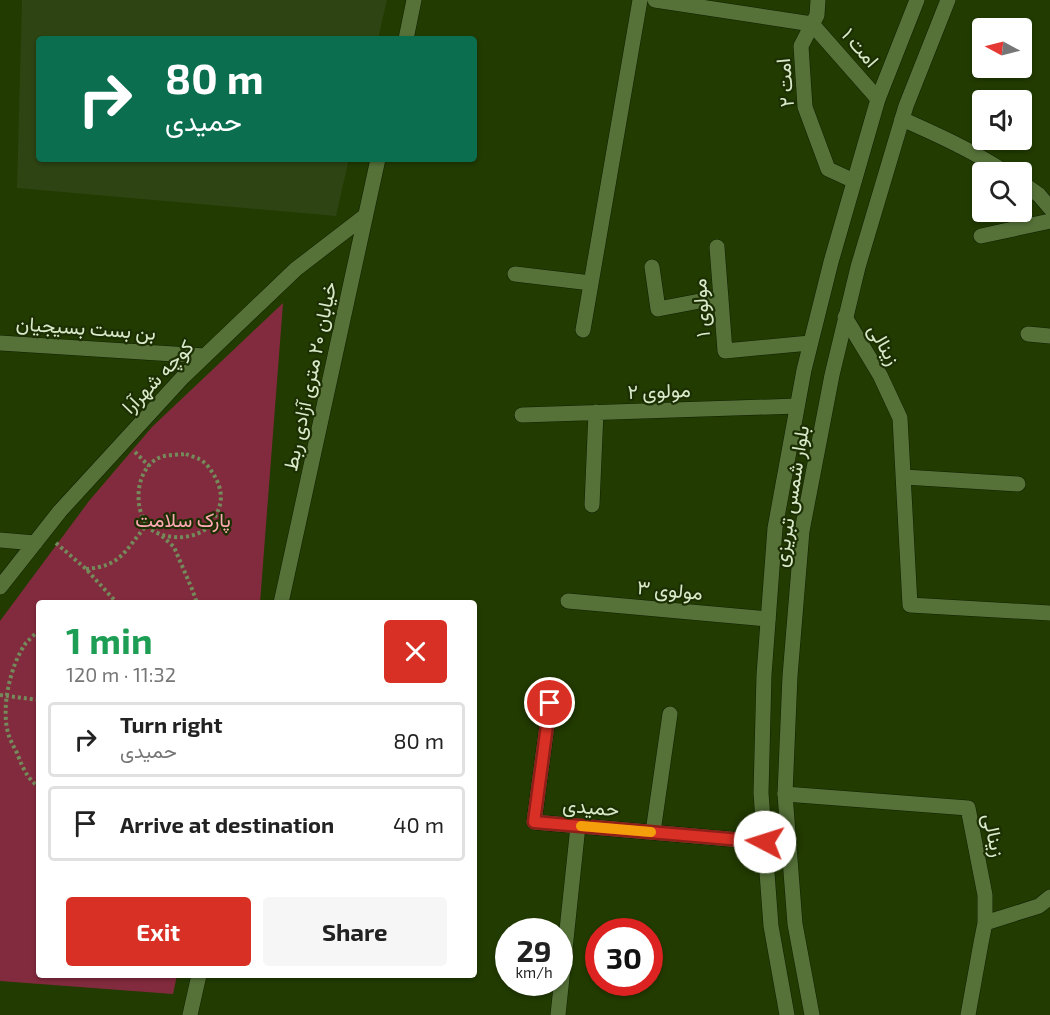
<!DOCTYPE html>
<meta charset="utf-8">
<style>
body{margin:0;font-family:"Exo 2",Vazirmatn,sans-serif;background:#f6f6f6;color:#222;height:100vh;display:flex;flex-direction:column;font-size:22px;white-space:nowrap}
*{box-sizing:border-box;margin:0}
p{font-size:20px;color:#767676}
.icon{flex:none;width:33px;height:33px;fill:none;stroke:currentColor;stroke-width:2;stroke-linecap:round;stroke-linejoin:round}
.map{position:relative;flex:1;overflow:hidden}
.details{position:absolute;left:36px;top:600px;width:441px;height:378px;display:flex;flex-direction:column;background:#fff;border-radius:6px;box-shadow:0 2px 4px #0004}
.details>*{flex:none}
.hud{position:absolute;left:36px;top:36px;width:441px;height:126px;border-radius:6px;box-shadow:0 2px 4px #0004;background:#0b6e4f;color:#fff;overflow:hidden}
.needle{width:39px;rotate:277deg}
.buttons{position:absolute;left:972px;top:18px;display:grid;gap:12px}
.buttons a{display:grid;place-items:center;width:60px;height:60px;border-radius:6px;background:#fff;box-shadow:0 2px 4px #0004;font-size:30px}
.speed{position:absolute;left:495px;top:918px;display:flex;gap:12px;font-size:30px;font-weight:700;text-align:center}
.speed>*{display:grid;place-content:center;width:78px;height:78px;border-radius:50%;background:#fff;box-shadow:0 2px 4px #0004;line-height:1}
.speed small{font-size:15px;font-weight:400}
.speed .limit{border:9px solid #d22;background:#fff;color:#111}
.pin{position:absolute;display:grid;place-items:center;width:51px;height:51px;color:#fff;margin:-26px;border:3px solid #fff;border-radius:50%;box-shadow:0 2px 6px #0007}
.me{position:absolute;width:66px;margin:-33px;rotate:275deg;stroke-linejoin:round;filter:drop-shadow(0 0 4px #0008)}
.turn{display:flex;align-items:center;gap:21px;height:126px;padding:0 30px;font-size:27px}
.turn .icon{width:78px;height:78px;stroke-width:2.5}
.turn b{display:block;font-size:42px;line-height:51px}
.round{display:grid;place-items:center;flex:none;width:63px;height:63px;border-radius:6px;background:#f6f6f6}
.head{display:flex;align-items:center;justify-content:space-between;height:102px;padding:0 30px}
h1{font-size:36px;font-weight:700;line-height:45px;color:#1e9e55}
.action{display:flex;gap:12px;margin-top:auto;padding:12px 30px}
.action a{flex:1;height:69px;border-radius:6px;background:#d93025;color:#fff;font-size:24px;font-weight:700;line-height:69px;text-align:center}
.action a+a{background:#f6f6f6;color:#222}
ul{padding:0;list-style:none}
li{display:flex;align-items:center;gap:18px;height:75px;margin:0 12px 9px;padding:0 18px;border:3px solid #e0e0e0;border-radius:6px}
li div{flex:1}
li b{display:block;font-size:22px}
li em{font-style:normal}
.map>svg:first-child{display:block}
</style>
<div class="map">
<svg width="1050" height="1015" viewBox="0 0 1050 1015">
<rect width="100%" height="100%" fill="#223b00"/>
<!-- built -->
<path fill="#2e4413" d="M 22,0 L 387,0 L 378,39 L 39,39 L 39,159 L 349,159 L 336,216 L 17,188 Z"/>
<!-- green -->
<path fill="#832b3e" d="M 283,303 L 260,603 L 39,603 L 39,975 L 177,975 L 173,994 L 0,981 L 0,621 L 89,501 L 152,427 Z"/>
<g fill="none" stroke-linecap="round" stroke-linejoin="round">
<!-- street casing -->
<g stroke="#111f02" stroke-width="16">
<path id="street" d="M 655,0 L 812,24 L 878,99
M 818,0 L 817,15 L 801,46 L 805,107 L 828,169 L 854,181
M 902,119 C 938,135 973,151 1005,172
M 1022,183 L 1039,195 L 1050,208
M 981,236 L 1050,221
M 717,247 L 725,351 L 810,343
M 652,267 L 658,309 L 721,297
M 515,274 L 591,283
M 845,317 L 880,375 L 900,418 L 910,605 L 1050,613
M 583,330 L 640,0
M 1028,334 L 1050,336
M 0,343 L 205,356
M 522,415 L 797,406
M 904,477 L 1018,484
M 592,505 L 596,412
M 0,540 L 35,543
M 0,587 L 60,511 L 183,377 L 296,269 L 365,216
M 568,601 L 768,619
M 550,703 L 534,822 L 765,842
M 785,794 L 968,808 L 985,895 L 985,923 L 981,943 L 968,1015
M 653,832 L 670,714
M 985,923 L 1039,906 L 1050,897
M 558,1015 L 578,826"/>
</g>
<!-- secondary casing -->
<g stroke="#111f02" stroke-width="16">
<path id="secondary" d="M 406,39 L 414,0
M 281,603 L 378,159
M 190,1015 L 199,975
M 787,1015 L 771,926 L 761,793 L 764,675 L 775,528 L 804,370 L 831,262 L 878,99 L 917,0
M 812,1015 L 795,924 L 785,794 L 790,676 L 802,531 L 832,375 L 858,267 L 906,106 L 948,0"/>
</g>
<!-- path -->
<path stroke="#748a5b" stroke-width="4" stroke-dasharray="3 3" stroke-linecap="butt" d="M 135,452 L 149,466
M 186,454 C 190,456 196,457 199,459 C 204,461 209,467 212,472 C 224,490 224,505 211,523 C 205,532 194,536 183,537 C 170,538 154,535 146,524 C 134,505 136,473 155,460 C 163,454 176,455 186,454 Z
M 162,536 L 174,547 L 192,589 L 197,603
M 56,543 L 86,569 L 117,603
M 86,569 C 123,566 125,549 147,525
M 39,630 C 35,634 30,639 26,643 C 10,665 0,710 9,736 C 11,742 14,747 17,753 C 22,766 27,779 39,787
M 0,695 L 39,700"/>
<!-- street -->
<use href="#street" stroke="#567239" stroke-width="15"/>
<!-- secondary -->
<use href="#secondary" stroke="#567239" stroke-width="15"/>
</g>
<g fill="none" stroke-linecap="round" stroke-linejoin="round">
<!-- route casing -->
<g stroke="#8d1f18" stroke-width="15">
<path id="route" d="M 550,703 L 534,822 L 765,842"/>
</g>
<!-- route -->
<use href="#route" stroke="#d93025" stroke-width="10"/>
<!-- slow -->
<path stroke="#f59e0b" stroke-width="10" d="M 581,826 L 651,832"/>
</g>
<g text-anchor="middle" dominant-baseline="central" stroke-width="4.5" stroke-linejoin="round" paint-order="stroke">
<!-- street labels -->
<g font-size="20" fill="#d9eacb" stroke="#1c2f03">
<text transform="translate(861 47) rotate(49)">امت ۱</text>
<text transform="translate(784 83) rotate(-95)">امت ۲</text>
<text transform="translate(700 308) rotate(-94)">مولوی ۱</text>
<text transform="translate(86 327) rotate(4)">بن بست بسیجیان</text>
<text transform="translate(885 344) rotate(60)">زینالی</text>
<text transform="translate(157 376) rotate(-46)">کوچه شهرآرا</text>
<text transform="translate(309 376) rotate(-78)">خیابان ۲۰ متری آزادی ربط</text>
<text transform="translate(659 390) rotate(-2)">مولوی ۲</text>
<text transform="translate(790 496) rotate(-81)">بلوار شمس تبریزی</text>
<text transform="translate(670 589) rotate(5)">مولوی ۳</text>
<text transform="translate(591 806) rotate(5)">حمیدی</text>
<text transform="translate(995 835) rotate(78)">زینالی</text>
</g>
<!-- park labels -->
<g font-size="20" fill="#ffa9b4" stroke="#1c2f03">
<text x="183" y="519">پارک سلامت</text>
</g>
</g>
</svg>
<div class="buttons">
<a><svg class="needle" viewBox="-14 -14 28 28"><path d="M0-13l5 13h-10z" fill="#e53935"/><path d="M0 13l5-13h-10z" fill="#767676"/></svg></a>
<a><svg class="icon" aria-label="sound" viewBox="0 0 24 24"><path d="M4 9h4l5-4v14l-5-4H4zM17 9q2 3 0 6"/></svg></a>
<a><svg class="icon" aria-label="search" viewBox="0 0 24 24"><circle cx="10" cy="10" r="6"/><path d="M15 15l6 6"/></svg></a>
</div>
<div class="speed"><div>29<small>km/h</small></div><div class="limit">30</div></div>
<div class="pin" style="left:550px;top:703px;background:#d93025"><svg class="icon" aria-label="arrive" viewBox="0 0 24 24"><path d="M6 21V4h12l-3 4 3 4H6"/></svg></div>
<svg class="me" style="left:765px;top:842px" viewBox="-20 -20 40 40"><circle r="19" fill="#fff"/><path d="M0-13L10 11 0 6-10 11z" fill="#d93025"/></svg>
<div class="hud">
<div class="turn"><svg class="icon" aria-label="right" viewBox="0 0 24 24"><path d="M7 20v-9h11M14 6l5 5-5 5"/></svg><div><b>80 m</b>حمیدی</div></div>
</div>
<section class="details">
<div class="head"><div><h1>1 min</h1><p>120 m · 11:32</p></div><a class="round" style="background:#d93025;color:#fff"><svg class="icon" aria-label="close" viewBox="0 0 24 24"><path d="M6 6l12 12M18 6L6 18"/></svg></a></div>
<ul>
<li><svg class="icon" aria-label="right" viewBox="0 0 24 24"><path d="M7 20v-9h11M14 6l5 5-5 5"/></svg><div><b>Turn right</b><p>حمیدی</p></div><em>80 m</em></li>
<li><svg class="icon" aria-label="arrive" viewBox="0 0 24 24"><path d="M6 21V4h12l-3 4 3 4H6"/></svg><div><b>Arrive at destination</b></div><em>40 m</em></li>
</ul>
<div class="action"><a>Exit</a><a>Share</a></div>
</section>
</div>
